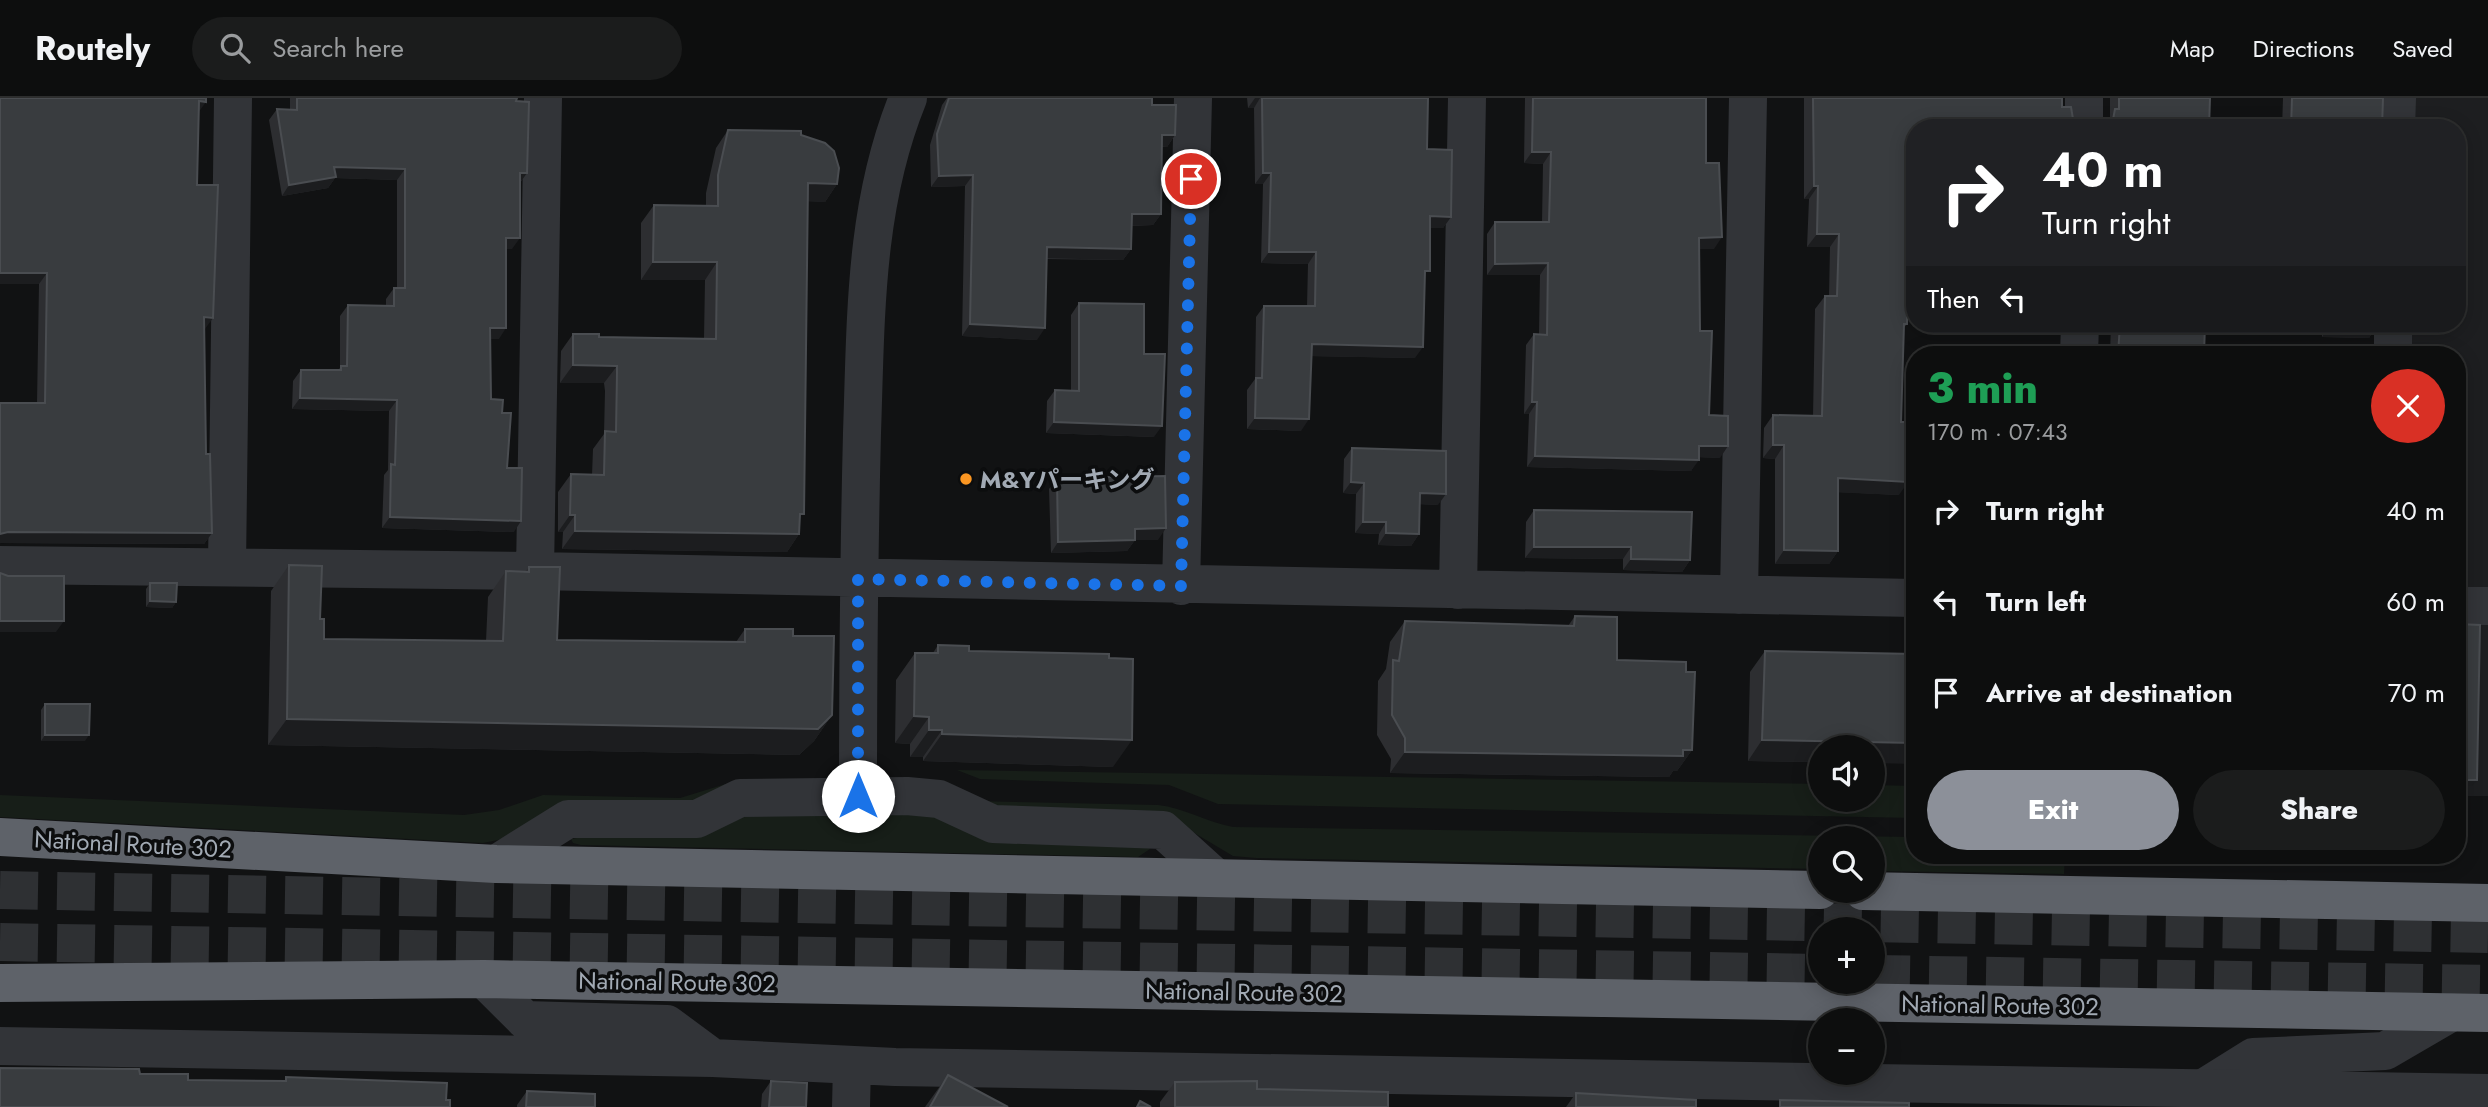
<!DOCTYPE html>
<meta charset="utf-8">
<style>
body{margin:0;font-family:Jost,"Noto Sans JP",sans-serif;background:#1b1c1c;color:#f1f3f6;height:100vh;display:flex;flex-direction:column;font-size:26px;white-space:nowrap}
*{box-sizing:border-box;margin:0}
p{font-size:23px;color:#9a9c9e}
.icon{flex:none;width:38px;height:38px;fill:none;stroke:currentColor;stroke-width:2;stroke-linecap:round;stroke-linejoin:round}
.map{position:relative;flex:1;overflow:hidden}
.side{position:absolute;left:1906px;top:248px;width:560px;height:518px;display:flex;flex-direction:column;background:#0d0e0e;border-radius:28px;box-shadow:0 4px 18px #0003,0 0 0 2px #2d2e2e}
.side>*{flex:none}
.hud{position:absolute;left:1906px;top:21px;width:560px;height:214px;border-radius:28px;box-shadow:0 4px 18px #0003,0 0 0 2px #2d2e2e;background:#202124;color:#fff;overflow:hidden}
.fabs{position:absolute;left:1808px;top:637px;display:grid;gap:14px}
.fabs a{display:grid;place-items:center;width:77px;height:77px;border-radius:50%;background:#0d0e0e;box-shadow:0 4px 18px #0003,0 0 0 2px #2d2e2e;font-size:35px}
.pin{position:absolute;display:grid;place-items:center;width:60px;height:60px;color:#fff;margin:-30px;border:4px solid #fff;border-radius:50%;box-shadow:0 2px 7px #0007}
.me{position:absolute;width:77px;margin:-38px;rotate:0deg;stroke-linejoin:round;filter:drop-shadow(0 0 5px #0008)}
.turn{display:flex;align-items:center;gap:24px;height:147px;padding:0 21px;font-size:32px}
.turn .icon{width:91px;height:91px;stroke-width:2.5}
.turn b{display:block;font-size:49px;line-height:60px}
.then{display:flex;align-items:center;height:66px;padding:0 21px;background:#0003;gap:14px;font-size:26px}
.round{display:grid;place-items:center;flex:none;width:74px;height:74px;border-radius:37px;background:#1b1c1c}
.headline{display:flex;align-items:center;justify-content:space-between;height:119px;padding:0 21px}
h1{font-size:42px;font-weight:800;line-height:52px;color:#1e9e55}
.primary-button{display:flex;gap:14px;margin-top:auto;padding:14px 21px}
.primary-button a{flex:1;height:80px;border-radius:42px;background:#8c9099;color:#fff;font-size:28px;font-weight:800;line-height:80px;text-align:center}
.primary-button a+a{background:#1b1c1c;color:#f1f3f6}
ul{padding:0;list-style:none}
li{display:flex;align-items:center;gap:21px;height:91px;padding:0 21px}
li div{flex:1}
li b{display:block;font-size:26px}
li em{font-style:normal}
header{display:flex;align-items:center;gap:42px;box-sizing:border-box;height:98px;padding:0 35px;background:#0d0e0e;border-bottom:2px solid #2d2e2e}
header strong{font-size:33px}
nav{display:flex;gap:38px;margin-inline-start:auto;font-size:24px}
.search{width:490px;height:63px;background:#1b1c1c;display:flex;align-items:center;gap:18px;box-sizing:border-box;padding:0 24px;border-radius:38px;color:#9a9c9e;font-size:26px}
.map>svg:first-child{display:block}
</style>
<header>
<strong>Routely</strong>
<div class="search"><svg class="icon" aria-label="search" viewBox="0 0 24 24"><circle cx="10" cy="10" r="6"/><path d="M15 15l6 6"/></svg>Search here</div>
<nav><a>Map</a><a>Directions</a><a>Saved</a></nav>
</header>
<div class="map">
<svg width="2488" height="1009" viewBox="0 0 2488 1009">
<rect width="100%" height="100%" fill="#111213"/>
<!-- built -->
<path fill="#1d1e20" d="M 2412,0 L 2488,0 L 2488,495 L 2457,495 L 2457,257 L 2408,257 L 2408,226 L 2457,226 L 2457,30 L 2412,30 Z
M 2457,521 L 2488,522 L 2488,698 L 2457,698 Z"/>
<!-- green -->
<path fill="#171e18" d="M 957,672 L 1820,686 L 1820,702 L 1872,702 L 1873,687 L 1914,688 L 1914,720 L 1218,706 L 1169,687 L 980,681 Z
M 729,685 L 719,697 L 483,745 L 0,719 L 0,697 L 464,717 L 499,712 L 543,697 L 680,700 Z
M 972,703 L 1158,707 C 1184,710 1207,724 1233,729 L 1914,739 L 1914,758 L 2065,758 L 2064,776 L 1873,773 L 1872,740 L 1820,740 L 1820,771 L 1256,760 L 1233,758 L 1181,727 L 998,718 Z
M 938,712 L 1147,744 L 1150,751 L 1138,759 L 581,747 L 573,745 L 571,741 L 728,713 Z"/>
<g fill="none" stroke-linecap="round" stroke-linejoin="round">
<!-- highway-tunnel -->
<path stroke="#2e3033" stroke-width="38" stroke-dasharray="38 19" stroke-linecap="butt" d="M 0,792 L 2488,836
M 0,844 L 1820,875
M 1872,876 L 2488,886"/>
<!-- minor -->
<path stroke="#323438" stroke-width="38" d="M 2084,30 L 2084,0
M 2396,30 L 2397,0
M 2079,257 L 2080,226
M 2393,257 L 2393,226
M 0,467 L 535,473 L 1914,500
M 227,468 L 233,0
M 535,473 L 543,0
M 1181,488 L 1193,0
M 1458,492 L 1467,0
M 1739,497 L 1748,0
M 2457,508 L 2488,508
M 858,698 C 858,577 859,456 862,335 C 866,220 864,108 908,0
M 496,766 L 568,721 L 697,721 L 740,700 L 907,698 L 939,701 L 993,726 L 1163,732 L 1216,780
M 484,881 L 525,922 L 667,926 L 713,960
M 0,948 L 713,960 L 895,969 L 2488,995
M 2205,989 L 2253,959 L 2385,953 L 2452,914
M 851,1009 L 852,967"/>
<!-- highway -->
<path stroke="#5e6269" stroke-width="38" d="M 0,739 L 496,766 L 1820,792
M 1863,793 L 2488,805
M 0,885 L 484,881 L 2488,915"/>
</g>
<!-- wall -->
<path fill="#2d2e31" d="M 0,0 L 199,13 L 197,87 L 204,231 L 206,356 L 212,435 L 204,446 L 0,445 L 37,305 L 39,186 L 0,186 Z
M 290,0 L 517,0 L 516,3 L 527,75 L 520,85 L 512,151 L 506,151 L 499,241 L 490,241 L 491,301 L 502,315 L 514,434 L 382,430 L 384,377 L 388,372 L 389,313 L 292,311 L 293,283 L 301,272 L 338,272 L 340,270 L 340,218 L 348,207 L 386,208 L 386,201 L 394,190 L 397,190 L 397,82 L 335,80 L 328,90 L 282,98 L 269,22 L 277,11 L 290,12 Z
M 947,0 L 1152,0 L 1152,7 L 1175,37 L 1167,49 L 1162,49 L 1161,116 L 1153,127 L 1131,128 L 1131,151 L 1123,162 L 1046,161 L 1037,242 L 962,238 L 965,88 L 931,89 L 930,47 L 942,7 Z
M 1247,0 L 1428,0 L 1427,51 L 1451,119 L 1443,130 L 1430,130 L 1415,260 L 1311,258 L 1301,333 L 1247,331 L 1247,292 L 1255,281 L 1256,219 L 1264,208 L 1307,208 L 1308,166 L 1261,165 L 1263,86 L 1255,86 L 1254,10 L 1248,10 Z
M 1525,0 L 1706,0 L 1706,65 L 1714,151 L 1699,151 L 1700,233 L 1709,317 L 1720,360 L 1699,359 L 1691,373 L 1527,369 L 1529,316 L 1524,316 L 1526,247 L 1534,236 L 1539,236 L 1540,177 L 1487,177 L 1487,136 L 1495,124 L 1542,124 L 1543,66 L 1524,65 Z
M 1804,0 L 2062,0 L 1914,30 L 1914,204 L 1908,204 L 1907,226 L 1903,231 L 1899,397 L 1838,394 L 1838,453 L 1829,466 L 1775,466 L 1775,361 L 1763,360 L 1764,330 L 1773,317 L 1813,318 L 1815,211 L 1825,198 L 1829,198 L 1830,149 L 1807,149 L 1809,101 L 1804,101 Z
M 2110,0 L 2210,0 L 2209,30 L 2105,30 L 2106,24 L 2110,19 Z
M 2283,0 L 2383,0 L 2382,30 L 2282,30 Z
M 728,32 L 801,37 L 837,86 L 825,104 L 808,103 L 799,436 L 787,454 L 562,451 L 563,434 L 558,434 L 558,394 L 571,376 L 592,377 L 593,351 L 604,336 L 605,293 L 604,285 L 560,285 L 561,253 L 573,236 L 599,239 L 704,240 L 705,182 L 641,182 L 641,125 L 654,107 L 706,108 L 706,95 L 716,50 Z
M 1079,205 L 1144,256 L 1154,339 L 1046,335 L 1047,303 L 1055,292 L 1071,293 L 1071,217 Z
M 2111,226 L 2205,226 L 2204,257 L 2110,257 Z
M 2322,226 L 2378,226 L 2369,240 L 2322,239 Z
M 1352,350 L 1438,407 L 1420,406 L 1419,436 L 1411,448 L 1378,447 L 1379,436 L 1355,435 L 1356,396 L 1343,395 L 1344,361 Z
M 1057,380 L 1158,442 L 1135,442 L 1127,453 L 1051,455 L 1049,391 Z
M 1534,412 L 1690,462 L 1682,474 L 1623,472 L 1623,461 L 1525,460 L 1526,424 Z
M 289,467 L 320,521 L 324,541 L 486,543 L 488,499 L 506,473 L 525,474 L 529,469 L 557,542 L 736,544 L 745,531 L 793,538 L 832,617 L 814,643 L 799,657 L 268,647 L 271,493 Z
M 150,485 L 176,504 L 172,510 L 146,509 L 146,491 Z
M 1575,518 L 1617,562 L 1686,574 L 1692,652 L 1677,673 L 1673,673 L 1669,679 L 1390,675 L 1391,661 L 1377,637 L 1378,583 L 1386,571 L 1390,544 L 1405,523 L 1568,528 Z
M 938,547 L 969,553 L 1113,669 L 923,663 L 923,659 L 910,659 L 910,646 L 895,645 L 896,582 L 915,555 L 933,555 Z
M 1765,553 L 1820,649 L 1820,664 L 1748,663 L 1750,574 Z
M 45,606 L 85,643 L 41,643 L 41,612 Z
M 948,977 L 1008,1009 L 925,1009 Z
M 771,983 L 806,1009 L 761,1009 L 762,996 Z
M 1175,984 L 1257,991 L 1388,1009 L 1160,1009 L 1160,1004 Z
M 527,993 L 595,1009 L 517,1009 L 517,1007 Z
M 1576,995 L 1696,1009 L 1566,1009 Z"/>
<!-- shaded-wall -->
<path fill="#1c1d1f" d="M 1255,0 L 1260,0 L 1254,10 L 1248,10 Z
M 199,3 L 206,4 L 198,15 Z
M 1162,37 L 1175,37 L 1167,49 L 1154,48 Z
M 1532,54 L 1551,54 L 1543,66 L 1524,65 Z
M 334,69 L 405,71 L 397,82 L 335,80 L 328,90 L 282,98 L 289,87 Z
M 520,75 L 527,75 L 519,86 Z
M 1263,75 L 1271,75 L 1263,86 L 1255,86 Z
M 973,77 L 965,88 L 931,89 L 939,78 Z
M 808,85 L 837,86 L 825,104 L 796,103 Z
M 1814,88 L 1818,88 L 1809,101 L 1804,101 Z
M 1132,116 L 1161,116 L 1153,127 L 1124,128 Z
M 1430,118 L 1451,119 L 1443,130 L 1422,130 Z
M 1817,136 L 1839,136 L 1830,149 L 1807,149 Z
M 1722,139 L 1714,151 L 1691,151 L 1699,140 Z
M 506,140 L 520,140 L 512,151 L 498,151 Z
M 1047,149 L 1131,151 L 1123,162 L 1039,160 Z
M 1269,154 L 1316,154 L 1308,166 L 1261,165 Z
M 653,164 L 717,164 L 705,182 L 641,182 Z
M 1548,165 L 1540,177 L 1487,177 L 1495,166 Z
M 0,175 L 47,175 L 39,186 L 0,186 Z
M 1908,190 L 1914,191 L 1914,204 L 1899,204 Z
M 204,219 L 213,220 L 205,231 Z
M 970,226 L 1045,230 L 1037,242 L 962,238 Z
M 2331,226 L 2378,226 L 2369,240 L 2322,239 Z
M 490,230 L 506,230 L 499,241 L 482,241 Z
M 1312,246 L 1423,249 L 1415,260 L 1304,258 Z
M 573,267 L 617,268 L 604,285 L 560,285 Z
M 300,300 L 397,302 L 389,313 L 292,311 Z
M 1532,304 L 1537,304 L 1529,316 L 1524,316 Z
M 1255,320 L 1309,321 L 1301,333 L 1247,331 Z
M 1054,324 L 1162,328 L 1154,339 L 1046,335 Z
M 1773,347 L 1784,347 L 1775,361 L 1763,360 Z
M 1699,348 L 1728,348 L 1720,360 L 1691,359 Z
M 1535,358 L 1699,362 L 1691,373 L 1527,369 Z
M 1838,380 L 1908,384 L 1899,397 L 1829,394 Z
M 1351,384 L 1364,385 L 1356,396 L 1343,395 Z
M 1420,395 L 1446,396 L 1438,407 L 1412,406 Z
M 570,417 L 575,417 L 563,434 L 558,434 Z
M 390,419 L 521,423 L 514,434 L 382,430 Z
M 1363,424 L 1386,424 L 1379,436 L 1355,435 Z
M 1166,430 L 1158,442 L 1127,442 L 1135,431 Z
M 575,433 L 799,436 L 787,454 L 562,451 Z
M 8,434 L 212,435 L 204,446 L 0,445 L 0,436 Z
M 1386,435 L 1419,436 L 1411,448 L 1378,447 Z
M 1135,442 L 1127,453 L 1051,455 L 1058,444 Z
M 1534,449 L 1631,449 L 1623,461 L 1525,460 Z
M 1784,452 L 1838,453 L 1829,466 L 1775,466 Z
M 1631,461 L 1690,462 L 1682,474 L 1623,472 Z
M 150,503 L 176,504 L 172,510 L 146,509 Z
M 0,523 L 64,523 L 56,534 L 0,534 Z
M 832,617 L 814,643 L 799,657 L 268,647 L 287,621 Z
M 914,618 L 929,619 L 910,646 L 895,645 Z
M 929,632 L 942,632 L 923,659 L 910,659 Z
M 942,636 L 1132,642 L 1113,669 L 923,663 Z
M 45,637 L 89,637 L 85,643 L 41,643 Z
M 1762,642 L 1914,645 L 1914,666 L 1872,665 L 1872,649 L 1820,649 L 1820,664 L 1748,663 Z
M 1692,652 L 1677,673 L 1673,673 L 1669,679 L 1390,675 L 1405,654 Z
M 2457,682 L 2477,682 L 2472,688 L 2457,688 Z"/>
<!-- building -->
<path fill="#393c3f" stroke="#4a4d51" stroke-width="2" d="M 0,0 L 206,0 L 206,4 L 199,3 L 197,87 L 218,87 L 213,220 L 204,219 L 206,356 L 210,356 L 212,435 L 8,434 L 0,436 L 0,305 L 45,305 L 47,175 L 0,175 Z
M 297,0 L 517,0 L 516,3 L 529,4 L 527,75 L 520,75 L 520,140 L 506,140 L 506,230 L 490,230 L 491,301 L 503,302 L 502,315 L 511,315 L 507,370 L 522,370 L 521,423 L 390,419 L 391,366 L 395,367 L 397,302 L 300,300 L 301,272 L 341,272 L 341,268 L 347,268 L 348,207 L 394,208 L 394,190 L 405,190 L 405,71 L 334,69 L 336,79 L 289,87 L 277,11 L 297,12 Z
M 949,0 L 1152,0 L 1152,7 L 1176,7 L 1175,37 L 1162,37 L 1161,116 L 1132,116 L 1131,151 L 1047,149 L 1045,230 L 970,226 L 973,77 L 939,78 L 937,36 Z
M 1262,0 L 1428,0 L 1427,51 L 1452,52 L 1451,119 L 1430,118 L 1430,173 L 1425,173 L 1423,249 L 1312,246 L 1309,321 L 1255,320 L 1256,280 L 1262,280 L 1264,208 L 1315,208 L 1316,154 L 1269,154 L 1271,75 L 1263,75 Z
M 1533,0 L 1706,0 L 1706,65 L 1719,65 L 1722,139 L 1699,140 L 1700,233 L 1712,233 L 1709,317 L 1728,318 L 1728,348 L 1699,348 L 1699,362 L 1535,358 L 1537,304 L 1532,304 L 1534,236 L 1547,237 L 1548,165 L 1495,166 L 1495,124 L 1549,124 L 1551,54 L 1532,54 Z
M 1813,0 L 2062,0 L 2062,9 L 2071,9 L 2074,27 L 2077,30 L 1914,30 L 1914,191 L 1908,190 L 1907,226 L 1904,226 L 1901,324 L 1911,324 L 1908,384 L 1838,380 L 1838,453 L 1784,452 L 1784,347 L 1773,347 L 1773,317 L 1822,318 L 1825,198 L 1837,198 L 1839,136 L 1817,136 L 1818,88 L 1814,88 Z
M 2119,0 L 2210,0 L 2209,30 L 2110,30 L 2112,27 L 2115,11 L 2119,11 Z
M 2292,0 L 2383,0 L 2382,30 L 2291,30 Z
M 728,32 L 801,33 L 801,37 L 825,45 L 834,53 L 839,70 L 837,86 L 808,85 L 804,416 L 800,416 L 799,436 L 575,433 L 575,417 L 570,417 L 571,376 L 604,377 L 605,333 L 616,334 L 617,275 L 617,268 L 573,267 L 573,236 L 599,236 L 599,239 L 716,241 L 717,164 L 653,164 L 654,107 L 718,108 L 718,77 Z
M 1079,205 L 1144,206 L 1144,256 L 1165,256 L 1162,328 L 1054,324 L 1055,292 L 1079,293 Z
M 2120,226 L 2205,226 L 2204,257 L 2118,257 Z
M 1352,350 L 1446,353 L 1446,396 L 1420,395 L 1419,436 L 1386,435 L 1386,424 L 1363,424 L 1364,385 L 1351,384 Z
M 1165,378 L 1166,430 L 1135,431 L 1135,442 L 1058,444 L 1057,380 Z
M 1534,412 L 1692,414 L 1690,462 L 1631,461 L 1631,449 L 1534,449 Z
M 289,467 L 322,468 L 320,521 L 324,521 L 324,541 L 503,543 L 506,473 L 529,474 L 529,469 L 560,469 L 557,542 L 745,544 L 745,531 L 793,531 L 793,538 L 834,538 L 832,617 L 818,631 L 287,621 Z
M 0,475 L 8,478 L 64,478 L 64,523 L 0,523 Z
M 150,485 L 177,485 L 176,504 L 150,503 Z
M 1575,518 L 1617,519 L 1617,562 L 1686,564 L 1686,574 L 1695,574 L 1692,652 L 1683,652 L 1683,658 L 1405,654 L 1405,640 L 1392,617 L 1393,562 L 1399,563 L 1405,523 L 1574,528 Z
M 2457,526 L 2480,527 L 2477,682 L 2457,682 Z
M 938,547 L 969,548 L 969,553 L 1109,556 L 1109,560 L 1133,561 L 1132,642 L 942,636 L 942,632 L 929,632 L 929,619 L 914,618 L 915,555 L 938,555 Z
M 1765,553 L 1914,556 L 1914,645 L 1762,642 Z
M 45,606 L 90,606 L 89,637 L 45,637 Z
M 0,970 L 139,971 L 140,976 L 188,976 L 188,982 L 286,983 L 286,979 L 447,985 L 446,1002 L 450,1002 L 450,1009 L 0,1009 Z
M 948,977 L 1008,1009 L 930,1009 Z
M 771,983 L 807,985 L 806,1009 L 769,1009 Z
M 1257,983 L 1257,991 L 1388,994 L 1388,1009 L 1175,1009 L 1175,984 Z
M 527,993 L 595,996 L 595,1009 L 526,1009 Z
M 1576,995 L 1696,1002 L 1696,1009 L 1576,1009 Z
M 1780,1002 L 1909,1005 L 1909,1009 L 1780,1009 Z
M 1140,1003 L 1151,1009 L 1137,1009 Z"/>
<g fill="none" stroke-linecap="round" stroke-linejoin="round">
<!-- route -->
<path stroke="#1a73e8" stroke-width="12" stroke-dasharray="0 21.6" d="M 858,698 L 858,481 L 1181,488 L 1191,81"/>
</g>
<!-- markers -->
<circle fill="#fb9622" stroke="#0c0d0e" stroke-width="2.5" cx="966" cy="381" r="7"/>
<g text-anchor="middle" dominant-baseline="central" stroke-width="7" stroke-linejoin="round" paint-order="stroke">
<!-- poi labels -->
<g font-size="24" font-weight="bold" fill="#a2aab4" stroke="#0c0d0e" text-anchor="start">
<text x="980" y="381">M&amp;Yパーキング</text>
</g>
<!-- street labels -->
<g font-size="24" fill="#a2aab4" stroke="#0c0d0e">
<text transform="translate(133 746) rotate(3)">National Route 302</text>
<text transform="translate(677 884) rotate(1)">National Route 302</text>
<text transform="translate(1244 894) rotate(1)">National Route 302</text>
<text transform="translate(2000 907) rotate(1)">National Route 302</text>
</g>
</g>
</svg>
<div class="fabs">
<a><svg class="icon" aria-label="sound" viewBox="0 0 24 24"><path d="M4 9h4l5-4v14l-5-4H4zM17 9q2 3 0 6"/></svg></a>
<a><svg class="icon" aria-label="search" viewBox="0 0 24 24"><circle cx="10" cy="10" r="6"/><path d="M15 15l6 6"/></svg></a>
<a>+</a>
<a>−</a>
</div>
<div class="pin" style="left:1191px;top:81px;background:#d93025"><svg class="icon" aria-label="arrive" viewBox="0 0 24 24"><path d="M6 21V4h12l-3 4 3 4H6"/></svg></div>
<svg class="me" style="left:858px;top:698px" viewBox="-20 -20 40 40"><circle r="19" fill="#fff"/><path d="M0-13L10 11 0 6-10 11z" fill="#1a73e8"/></svg>
<div class="hud">
<div class="turn"><svg class="icon" aria-label="right" viewBox="0 0 24 24"><path d="M7 20v-9h11M14 6l5 5-5 5"/></svg><div><b>40 m</b>Turn right</div></div>
<div class="then">Then<svg class="icon" aria-label="left" viewBox="0 0 24 24"><path d="M17 20v-9H6M10 6l-5 5 5 5"/></svg></div>
</div>
<section class="side">
<div class="headline"><div><h1>3 min</h1><p>170 m · 07:43</p></div><a class="round" style="background:#d93025;color:#fff"><svg class="icon" aria-label="close" viewBox="0 0 24 24"><path d="M6 6l12 12M18 6L6 18"/></svg></a></div>
<ul>
<li><svg class="icon" aria-label="right" viewBox="0 0 24 24"><path d="M7 20v-9h11M14 6l5 5-5 5"/></svg><div><b>Turn right</b></div><em>40 m</em></li>
<li><svg class="icon" aria-label="left" viewBox="0 0 24 24"><path d="M17 20v-9H6M10 6l-5 5 5 5"/></svg><div><b>Turn left</b></div><em>60 m</em></li>
<li><svg class="icon" aria-label="arrive" viewBox="0 0 24 24"><path d="M6 21V4h12l-3 4 3 4H6"/></svg><div><b>Arrive at destination</b></div><em>70 m</em></li>
</ul>
<div class="primary-button"><a>Exit</a><a>Share</a></div>
</section>
</div>
